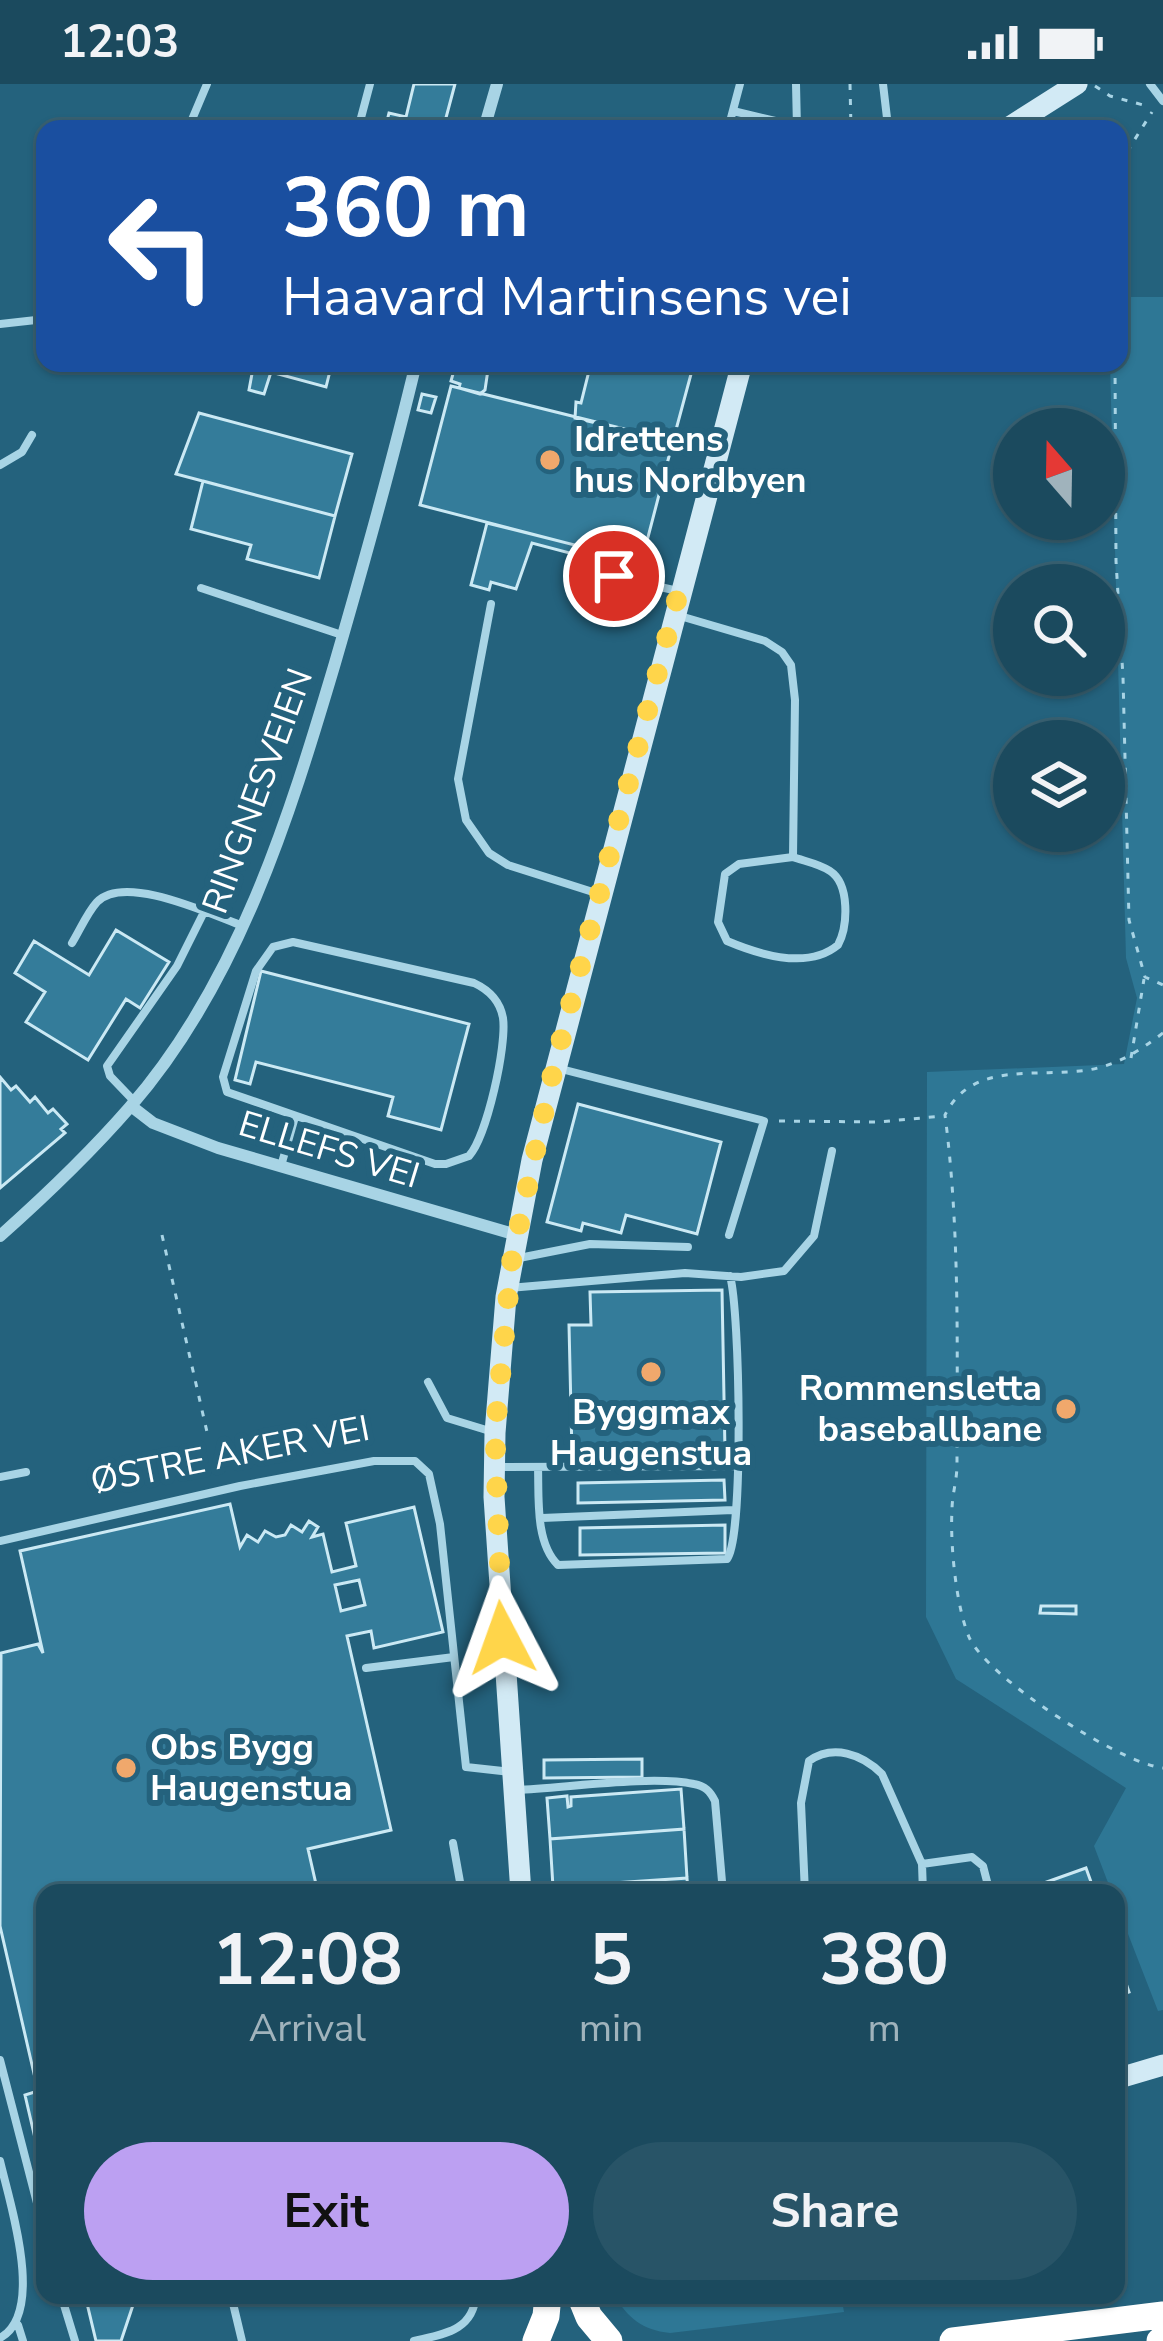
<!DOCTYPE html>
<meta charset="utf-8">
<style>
body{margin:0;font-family:"Nunito Sans",sans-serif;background:#285467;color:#f1f3f6;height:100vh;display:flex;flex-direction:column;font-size:45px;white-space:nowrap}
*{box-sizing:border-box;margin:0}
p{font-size:39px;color:#a0b3bc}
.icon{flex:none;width:66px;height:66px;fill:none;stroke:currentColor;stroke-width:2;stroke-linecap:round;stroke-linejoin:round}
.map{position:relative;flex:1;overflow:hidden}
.details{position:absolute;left:36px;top:1800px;width:1089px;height:420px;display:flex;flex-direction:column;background:#1b4a5e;border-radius:24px;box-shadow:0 3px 9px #0004,0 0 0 3px #396273}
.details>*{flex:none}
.top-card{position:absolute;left:36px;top:36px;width:1092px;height:252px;border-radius:24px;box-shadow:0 3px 9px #0004,0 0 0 3px #396273;background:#1a4fa0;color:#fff;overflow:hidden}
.needle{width:78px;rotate:340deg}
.buttons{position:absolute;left:993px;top:324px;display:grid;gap:24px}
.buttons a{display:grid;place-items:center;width:132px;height:132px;border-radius:50%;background:#1b4a5e;box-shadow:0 3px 9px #0004,0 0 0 3px #396273;font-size:60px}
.pin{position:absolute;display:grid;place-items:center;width:102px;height:102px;color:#fff;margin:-51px;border:6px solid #fff;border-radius:50%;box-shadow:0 3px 12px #0007}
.me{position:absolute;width:132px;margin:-66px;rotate:356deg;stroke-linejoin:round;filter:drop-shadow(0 0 9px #0008)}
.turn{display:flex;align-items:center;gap:42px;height:252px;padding:0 48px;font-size:54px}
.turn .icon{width:156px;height:156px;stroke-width:2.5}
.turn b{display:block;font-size:84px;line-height:102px}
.eta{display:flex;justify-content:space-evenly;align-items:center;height:204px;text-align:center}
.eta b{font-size:72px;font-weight:700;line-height:84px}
.cta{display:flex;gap:24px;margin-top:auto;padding:24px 48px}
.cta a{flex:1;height:138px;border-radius:72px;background:#bca0f2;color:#111;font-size:48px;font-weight:700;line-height:138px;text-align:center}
.cta a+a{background:#285467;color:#f1f3f6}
.status{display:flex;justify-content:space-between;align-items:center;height:84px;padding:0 60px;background:#1b4a5e;direction:ltr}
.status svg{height:33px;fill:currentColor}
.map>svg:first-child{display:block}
</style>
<div class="status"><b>12:03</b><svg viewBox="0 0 49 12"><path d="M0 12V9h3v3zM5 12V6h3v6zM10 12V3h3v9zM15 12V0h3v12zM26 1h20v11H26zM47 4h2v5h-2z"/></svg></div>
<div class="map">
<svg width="1163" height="2257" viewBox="0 0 1163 2257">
<rect width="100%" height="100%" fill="#24627d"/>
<!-- green -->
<path fill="#2e7795" d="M 1119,213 L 1163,213 L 1163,1926 L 1158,1927 L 1116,1819 L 1116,1809 L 1112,1809 L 1094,1762 L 1126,1704 L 956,1595 L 926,1533 L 927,988 L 1124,980 L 1137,914 L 1126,874 L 1110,279 L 1119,279 Z
M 614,2211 L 841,2211 L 844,2228 L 670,2249 C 642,2246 628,2234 614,2211 Z"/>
<!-- building -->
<path fill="#347c9a" stroke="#cbe9f4" stroke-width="3" fill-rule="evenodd" d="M 414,0 L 455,0 L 443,45 L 385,45 L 389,29 L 406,33 Z
M 254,279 L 332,279 L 326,303 L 271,288 L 264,310 L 249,306 Z
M 456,279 L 489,279 L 485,306 L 480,310 L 459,304 L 460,300 L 451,297 Z
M 591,279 L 694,279 L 673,357 L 575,334 L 576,318 L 581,319 Z
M 451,302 L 673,357 L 641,480 L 622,475 L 620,480 L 595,479 L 597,469 L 594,466 L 420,421 Z
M 422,310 L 436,313 L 431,329 L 418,326 Z
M 199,329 L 352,370 L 335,432 L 176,390 Z
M 203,397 L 335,432 L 319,494 L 247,475 L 251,461 L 191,445 Z
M 487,439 L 579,462 L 577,471 L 532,459 L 516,505 L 491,498 L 489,506 L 471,501 Z
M 116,846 L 169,878 L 140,924 L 126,915 L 88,976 L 26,938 L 45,908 L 15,889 L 34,857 L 89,891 Z
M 261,887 L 469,940 L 441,1046 L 388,1032 L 393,1013 L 256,978 L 250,1000 L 235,996 Z
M 0,993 L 11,1006 L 16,1002 L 30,1018 L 35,1013 L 48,1029 L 53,1025 L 67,1040 L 61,1045 L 65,1049 L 0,1104 Z
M 578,1020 L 721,1058 L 697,1150 L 626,1131 L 621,1149 L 583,1139 L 581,1147 L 547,1138 Z
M 722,1206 L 725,1368 L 572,1370 L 569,1241 L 591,1241 L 590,1208 Z
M 724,1396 L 725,1416 L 578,1419 L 578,1399 Z
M 230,1420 L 240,1463 L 247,1451 L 258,1458 L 265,1447 L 276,1453 L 285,1451 L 291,1441 L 302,1448 L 309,1437 L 318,1443 L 312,1453 L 323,1450 L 332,1488 L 356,1482 L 346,1439 L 414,1423 L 443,1548 L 374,1564 L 371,1547 L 347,1552 L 391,1746 L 308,1765 L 318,1809 L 45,1809 L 45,2079 L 41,2080 L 25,2011 L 38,2007 L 0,1842 L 1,1569 L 38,1560 L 43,1569 L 20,1467 ZM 359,1496 L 365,1521 L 341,1527 L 335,1501 Z
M 725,1441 L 725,1469 L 580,1471 L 580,1444 Z
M 1041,1522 L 1076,1522 L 1076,1530 L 1040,1529 Z
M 642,1675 L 642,1693 L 544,1694 L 544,1676 Z
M 681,1705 L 684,1745 L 550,1755 L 547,1714 L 567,1712 L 568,1723 L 571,1722 L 571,1713 Z
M 684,1745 L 687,1794 L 553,1803 L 550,1755 Z
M 1086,1784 L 1095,1809 L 1032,1809 L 1030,1804 Z
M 687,1794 L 688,1809 L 553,1809 L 553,1803 Z
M 1116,1870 L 1129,1908 L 1116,1912 Z
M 85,2211 L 150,2211 L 135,2215 L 121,2257 L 96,2257 Z"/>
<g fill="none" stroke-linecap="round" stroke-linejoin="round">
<!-- path -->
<path stroke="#a8d4e5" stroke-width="3" stroke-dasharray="6 9" stroke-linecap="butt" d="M 850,0 L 851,45
M 1095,2 L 1110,12 L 1147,22
M 1119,97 L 1130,63 L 1152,28
M 1115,279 L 1116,477 L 1123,593 L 1129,836 L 1145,893 L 1163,901
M 1163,949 C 1139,967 1118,981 1088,986 C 1036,994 972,976 945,1031 C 960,1147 957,1265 957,1381 C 957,1396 952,1411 952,1426 C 950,1460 956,1522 969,1553 C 986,1593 1119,1679 1163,1684
M 1131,974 L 1144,895
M 779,1037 L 878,1038 L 943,1032
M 162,1151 L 207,1348"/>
<!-- lane -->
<path stroke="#a8d4e5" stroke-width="8" d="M 796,0 L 797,44
M 883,0 L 887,34 L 894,45
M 1150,0 L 1163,17
M 733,27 L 797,42
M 188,45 L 207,0
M 358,45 L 370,0
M 728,45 L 740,0
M 0,240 L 45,235
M 0,381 L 22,368 L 32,351
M 580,485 L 678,507
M 201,504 L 342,551
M 491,520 L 458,695 L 466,736 L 489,769 L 508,781 L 596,809
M 680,532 L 765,557 L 782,568 L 791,581 L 795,616 L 793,773
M 793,773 C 804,777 820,780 830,787 C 850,800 848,842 838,861 C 808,886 760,871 727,857 L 718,838 L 725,790 L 739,780 Z
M 293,858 L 474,899 C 489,906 500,917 503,934 C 507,961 487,1052 469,1072 L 446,1080 L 435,1080 L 227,1008 L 223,993 L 256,887 L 273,863 Z
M 72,859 C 80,846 87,829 97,818 C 125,789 212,831 243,842
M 561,985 L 764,1037 L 729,1151
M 133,1016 L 110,992 L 107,982 L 177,882 L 204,828
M 281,1082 L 295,1033
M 514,1175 L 590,1160 L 688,1163
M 509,1204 L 685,1189 L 741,1193 L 784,1187 L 814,1152 L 832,1067
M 428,1298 L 447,1334 L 493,1348
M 499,1383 L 738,1382
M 538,1383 C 539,1413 535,1459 558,1481 L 727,1475 C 744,1453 740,1227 730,1192
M 0,1393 L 26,1388
M 542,1434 L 733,1426
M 0,1457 L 240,1402 L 374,1377 L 415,1377 L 429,1390 L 440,1440 L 466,1683 L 511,1688
M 366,1584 L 454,1573
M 517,1706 C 565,1704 651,1691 694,1700 C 705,1702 710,1707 715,1717 L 723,1809
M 453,1759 L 462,1809
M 922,1780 L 972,1773 L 983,1782 L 990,1809
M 805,1809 L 801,1719 L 809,1677 C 833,1660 862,1670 882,1690 L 922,1780 L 923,1809
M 0,1976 L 45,2150
M 0,2077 C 10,2120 46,2229 0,2254
M 61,2211 L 75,2257
M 231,2211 L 242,2257
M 18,2241 L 23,2257
M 414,2257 C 444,2250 473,2247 476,2211"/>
<!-- street -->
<path stroke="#a8d4e5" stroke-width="12" d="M 484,45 L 497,0
M 131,1022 L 153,1039 L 218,1064 L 517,1151
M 0,1152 C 45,1112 90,1069 130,1023 C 238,899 289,734 335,579 C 364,479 392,380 416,279"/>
<!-- secondary -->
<path stroke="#d2eaf5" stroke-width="21" d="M 1006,45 L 1077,0
M 521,1809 L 494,1413 L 495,1349 L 506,1213 L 532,1076 L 742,279
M 1116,1995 L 1163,1981"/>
<!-- highway -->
<path stroke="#fff" stroke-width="27" d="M 580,2211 L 589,2233 L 609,2257
M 536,2257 L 546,2232 L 548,2211
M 953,2257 L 1163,2231
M 1160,2257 L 1163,2257"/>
</g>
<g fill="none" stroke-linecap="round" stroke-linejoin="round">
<!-- route -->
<path stroke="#ffd54a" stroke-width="21" stroke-dasharray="0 37.8" d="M 502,1554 L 495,1349 L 512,1174 L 554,983 L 679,507 L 614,492"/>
</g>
<!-- markers -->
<g fill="#f0a86c" stroke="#24627d" stroke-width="4.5">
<circle cx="550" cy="376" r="12"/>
<circle cx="651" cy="1288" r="12"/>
<circle cx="1066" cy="1325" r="12"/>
<circle cx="126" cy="1684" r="12"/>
</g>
<g text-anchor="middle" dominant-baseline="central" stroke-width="12" stroke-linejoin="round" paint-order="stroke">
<!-- poi labels -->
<g font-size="36" font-weight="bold" fill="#fff" stroke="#24627d" text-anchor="start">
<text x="574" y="355">Idrettens<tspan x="574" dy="41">hus Nordbyen</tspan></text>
<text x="1042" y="1304" text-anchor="end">Rommensletta<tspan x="1042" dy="41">baseballbane</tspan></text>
<text x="651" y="1328" text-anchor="middle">Byggmax<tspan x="651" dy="41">Haugenstua</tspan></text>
<text x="150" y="1663">Obs Bygg<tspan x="150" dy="41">Haugenstua</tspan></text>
</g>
<!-- street labels -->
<g font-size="36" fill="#fff" stroke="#24627d">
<text transform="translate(258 707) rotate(-70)">RINGNESVEIEN</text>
<text transform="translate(329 1066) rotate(17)">ELLEFS VEI</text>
<text transform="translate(230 1371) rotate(-11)">ØSTRE AKER VEI</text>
</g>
</g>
</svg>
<div class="buttons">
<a><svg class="needle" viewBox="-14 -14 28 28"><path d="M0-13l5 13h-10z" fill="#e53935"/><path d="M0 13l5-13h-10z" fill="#a0b3bc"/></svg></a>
<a><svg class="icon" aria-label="search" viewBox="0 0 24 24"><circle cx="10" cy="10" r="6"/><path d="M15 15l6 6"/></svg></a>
<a><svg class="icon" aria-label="layers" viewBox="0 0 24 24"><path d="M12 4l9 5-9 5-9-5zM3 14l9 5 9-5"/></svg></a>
</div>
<div class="pin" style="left:614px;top:492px;background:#d93025"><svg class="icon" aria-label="arrive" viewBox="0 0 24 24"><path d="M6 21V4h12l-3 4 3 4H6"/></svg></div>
<svg class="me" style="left:502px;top:1554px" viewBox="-20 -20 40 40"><path d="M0-17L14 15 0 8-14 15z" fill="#ffd54a" stroke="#fff" stroke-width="4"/></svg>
<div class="top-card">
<div class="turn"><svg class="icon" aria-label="left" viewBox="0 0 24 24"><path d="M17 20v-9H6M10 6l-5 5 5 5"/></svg><div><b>360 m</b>Haavard Martinsens vei</div></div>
</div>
<section class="details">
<div class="eta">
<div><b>12:08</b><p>Arrival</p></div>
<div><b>5</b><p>min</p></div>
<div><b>380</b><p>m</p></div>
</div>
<div class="cta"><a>Exit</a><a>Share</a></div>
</section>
</div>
